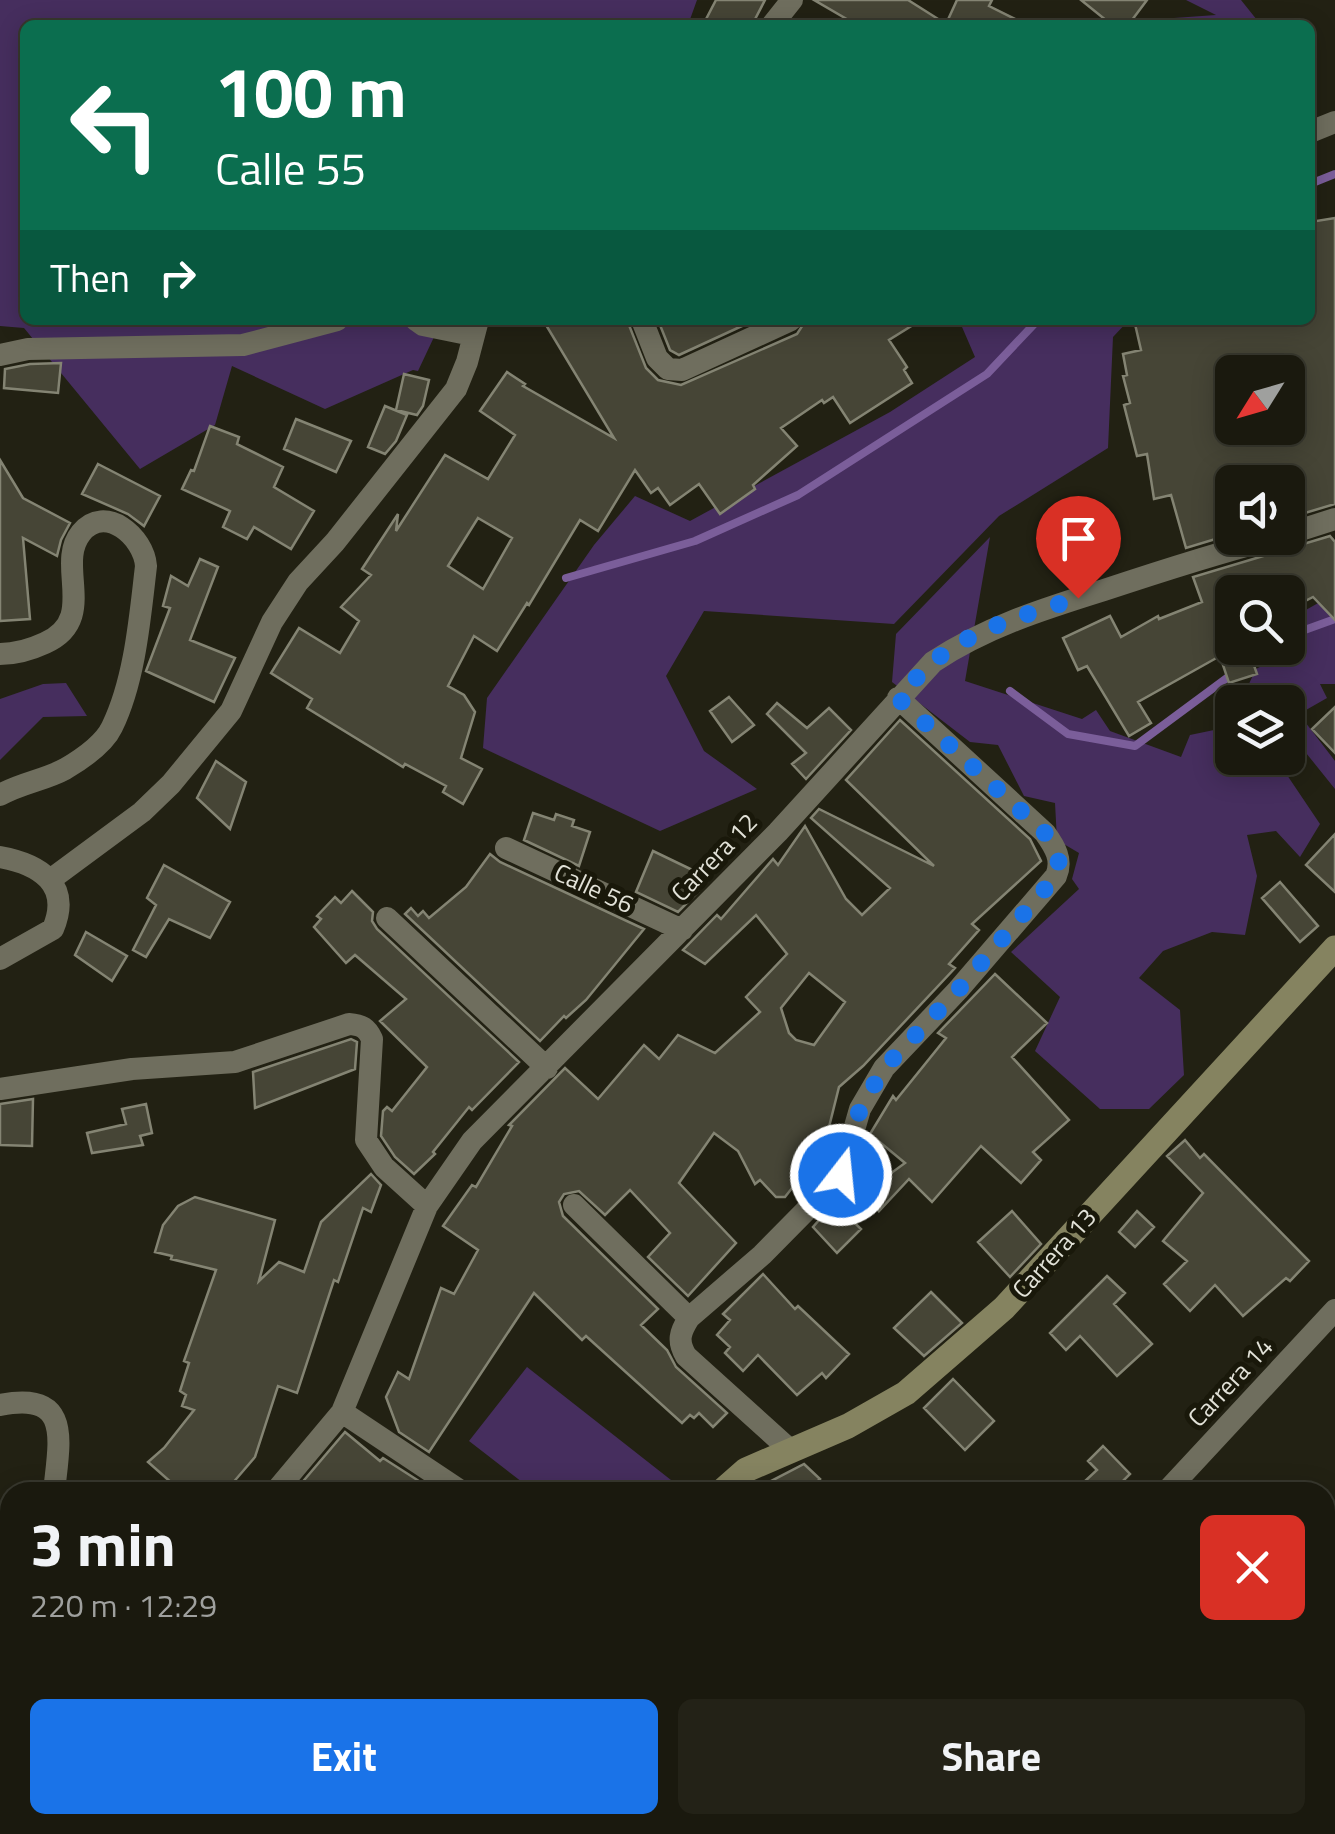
<!DOCTYPE html>
<meta charset="utf-8">
<style>
body{margin:0;font-family:"Titillium Web",sans-serif;background:#232217;color:#f1f3f6;height:100vh;display:flex;flex-direction:column;font-size:38px;white-space:nowrap}
*{box-sizing:border-box;margin:0}
p{font-size:32px;color:#9fa09e}
.icon{flex:none;width:55px;height:55px;fill:none;stroke:currentColor;stroke-width:2;stroke-linecap:round;stroke-linejoin:round}
.map{position:relative;flex:1;overflow:hidden}
.drawer{position:absolute;left:0px;top:1482px;width:1335px;height:352px;display:flex;flex-direction:column;background:#1a190e;border-radius:30px 30px 0 0;box-shadow:0 5px 25px #0003,0 0 0 2px #38382e}
.drawer>*{flex:none}
.guide{position:absolute;left:20px;top:20px;width:1295px;height:305px;border-radius:15px;box-shadow:0 5px 25px #0003,0 0 0 2px #38382e;background:#0b6e4f;color:#fff;overflow:hidden}
.needle{width:65px;rotate:233deg}
.tools{position:absolute;left:1215px;top:355px;display:grid;gap:20px}
.tools a{display:grid;place-items:center;width:90px;height:90px;border-radius:15px;background:#1a190e;box-shadow:0 5px 25px #0003,0 0 0 2px #38382e;font-size:50px}
.pin{position:absolute;display:grid;place-items:center;width:85px;height:85px;color:#fff;margin:-102px -42px;border-radius:50% 50% 50% 0;rotate:-45deg;box-shadow:0 0 10px #0007}
.pin .icon{rotate:45deg}
.me{position:absolute;width:110px;margin:-55px;rotate:16deg;stroke-linejoin:round;filter:drop-shadow(0 0 8px #0008)}
.turn{display:flex;align-items:center;gap:35px;height:210px;padding:0 30px;font-size:45px}
.turn .icon{width:130px;height:130px;stroke-width:2.5}
.turn b{display:block;font-size:70px;line-height:85px}
.then{display:flex;align-items:center;height:95px;padding:0 30px;background:#0003;gap:20px;font-size:38px}
.round{display:grid;place-items:center;flex:none;width:105px;height:105px;border-radius:15px;background:#232217}
.head{display:flex;align-items:center;justify-content:space-between;height:170px;padding:0 30px}
h1{font-size:60px;font-weight:700;line-height:75px}
.primary-button{display:flex;gap:20px;margin-top:auto;padding:20px 30px}
.primary-button a{flex:1;height:115px;border-radius:15px;background:#1a73e8;color:#fff;font-size:40px;font-weight:700;line-height:115px;text-align:center}
.primary-button a+a{background:#232217;color:#f1f3f6}
.map>svg:first-child{display:block}
</style>
<div class="map">
<svg width="1335" height="1834" viewBox="0 0 1335 1834">
<rect width="100%" height="100%" fill="#222113"/>
<!-- built -->
<path fill="#2a2914" d="M 1325,1654 L 1335,1657 L 1333,1767 L 1325,1764 Z"/>
<!-- green -->
<path fill="#462e5e" fill-rule="evenodd" d="M 0,0 L 697,0 L 688,25 L 25,25 L 25,320 L 442,320 L 418,371 L 413,370 L 325,409 L 232,366 L 215,425 L 140,469 L 24,328 L 0,326 Z
M 1186,0 L 1241,0 L 1261,25 L 1075,25 L 1216,15 Z
M 959,320 L 1129,320 L 1113,337 L 1108,448 L 999,516 L 894,624 L 704,611 L 666,676 L 704,751 L 757,789 L 660,831 L 483,748 L 487,698 L 594,545 L 635,496 L 690,521 L 890,412 L 975,357 Z
M 990,537 L 965,681 L 1082,719 L 1096,710 L 1110,731 L 1181,757 L 1190,735 L 1214,730 L 1225,693 L 1246,690 L 1256,669 L 1275,659 L 1277,648 L 1288,648 L 1288,620 L 1320,602 L 1335,605 L 1335,684 L 1320,684 L 1327,698 L 1299,714 L 1335,761 L 1335,789 L 1294,738 L 1287,775 L 1320,824 L 1300,857 L 1276,831 L 1247,835 L 1257,876 L 1245,935 L 1212,932 L 1163,951 L 1139,978 L 1180,1010 L 1184,1075 L 1149,1109 L 1100,1109 L 1035,1051 L 1060,997 L 1011,952 L 1079,889 L 1072,879 L 1079,853 L 1057,840 L 1055,803 L 1024,796 L 998,745 L 970,742 L 892,682 L 896,634 ZM 1232,702 L 1288,702 L 1288,758 L 1232,758 Z
M 66,683 L 87,716 L 43,717 L 0,760 L 0,699 L 43,684 Z
M 527,1367 L 685,1491 L 683,1492 L 535,1492 L 469,1441 Z"/>
<g fill="none" stroke-linecap="round" stroke-linejoin="round">
<!-- stream -->
<path stroke="#7b5e9a" stroke-width="8" d="M 1310,184 L 1335,174
M 566,578 L 695,541 L 798,495 L 987,374 L 1038,320
M 1288,636 L 1335,619
M 1247,664 L 1269,648
M 1010,691 L 1068,734 L 1135,746 L 1235,672"/>
</g>
<!-- building -->
<path fill="#464536" stroke="#848473" stroke-width="2.5" fill-rule="evenodd" d="M 716,0 L 765,0 L 752,25 L 703,25 Z
M 814,0 L 908,0 L 946,24 L 957,0 L 992,0 L 989,6 L 1027,25 L 857,25 Z
M 1081,0 L 1147,0 L 1132,20 L 1107,21 Z
M 1335,218 L 1335,504 L 1288,518 L 1288,482 L 1232,482 L 1232,534 L 1186,548 L 1171,495 L 1154,499 L 1147,454 L 1137,456 L 1124,405 L 1130,403 L 1123,376 L 1127,375 L 1123,354 L 1141,350 L 1135,324 L 1154,320 L 1310,320 L 1310,222 ZM 1288,370 L 1288,428 L 1232,428 L 1232,371 Z
M 543,320 L 627,320 L 646,368 L 658,380 L 681,385 L 797,334 L 806,320 L 921,320 L 889,340 L 907,367 L 904,370 L 912,383 L 850,423 L 833,397 L 824,403 L 822,400 L 781,428 L 797,446 L 753,485 L 755,489 L 720,514 L 699,484 L 670,505 L 658,488 L 651,493 L 635,470 L 598,531 L 580,520 L 529,605 L 527,603 L 497,651 L 474,636 L 448,686 L 464,695 L 475,712 L 461,758 L 482,769 L 463,804 L 443,792 L 446,786 L 405,764 L 403,767 L 307,708 L 312,699 L 271,673 L 299,628 L 340,653 L 359,621 L 341,607 L 371,575 L 362,569 L 398,514 L 396,531 L 445,455 L 488,479 L 515,435 L 480,411 L 507,372 L 525,384 L 523,386 L 614,438 ZM 478,518 L 512,538 L 483,589 L 448,566 Z
M 658,320 L 755,320 L 679,355 L 670,350 Z
M 61,363 L 58,393 L 4,388 L 5,369 L 30,364 Z
M 404,374 L 429,380 L 423,406 L 417,415 L 396,410 Z
M 385,406 L 407,415 L 396,441 L 385,454 L 368,447 Z
M 296,419 L 351,441 L 336,472 L 284,449 Z
M 210,426 L 239,437 L 237,444 L 283,467 L 274,487 L 314,511 L 291,549 L 254,527 L 247,539 L 223,527 L 230,511 L 182,489 L 191,470 L 194,471 Z
M 0,460 L 23,498 L 70,523 L 61,540 L 57,556 L 23,538 L 30,619 L 0,621 Z
M 98,464 L 160,496 L 144,526 L 128,514 L 82,494 Z
M 1330,536 L 1335,542 L 1335,620 L 1313,597 L 1288,610 L 1288,592 L 1232,592 L 1232,648 L 1248,648 L 1257,674 L 1229,683 L 1220,656 L 1138,702 L 1151,723 L 1129,736 L 1087,666 L 1078,670 L 1063,638 L 1110,616 L 1121,637 L 1158,616 L 1159,619 L 1202,602 L 1193,577 Z
M 200,559 L 218,567 L 190,640 L 235,658 L 214,702 L 146,671 L 170,608 L 163,606 L 171,576 L 188,586 Z
M 729,697 L 754,725 L 732,742 L 710,711 Z
M 777,703 L 807,728 L 829,708 L 851,730 L 806,779 L 792,764 L 806,753 L 767,714 Z
M 1335,707 L 1335,753 L 1312,729 Z
M 900,720 L 1030,839 L 1041,861 L 972,924 L 979,930 L 949,964 L 955,968 L 863,1066 L 839,1087 L 824,1147 L 785,1197 L 776,1197 L 760,1180 L 755,1184 L 738,1151 L 714,1133 L 679,1183 L 736,1243 L 688,1296 L 648,1257 L 670,1233 L 630,1190 L 605,1215 L 579,1191 L 564,1194 L 559,1202 L 563,1216 L 658,1309 L 641,1325 L 667,1350 L 676,1367 L 727,1413 L 713,1427 L 699,1413 L 694,1418 L 690,1415 L 682,1423 L 586,1336 L 582,1340 L 534,1293 L 429,1452 L 399,1432 L 386,1397 L 398,1372 L 409,1379 L 441,1288 L 454,1294 L 478,1250 L 443,1226 L 472,1185 L 476,1187 L 512,1126 L 509,1125 L 565,1068 L 598,1099 L 644,1045 L 659,1059 L 678,1035 L 715,1053 L 760,1012 L 746,997 L 787,954 L 756,915 L 705,964 L 683,950 L 717,915 L 721,919 L 773,859 L 778,865 L 805,826 L 846,899 L 862,915 L 890,888 L 811,818 L 819,809 L 934,866 L 846,780 ZM 809,973 L 845,1002 L 814,1045 L 796,1040 L 789,1033 L 781,1008 Z
M 216,761 L 246,782 L 230,829 L 197,798 Z
M 533,813 L 554,820 L 556,814 L 574,820 L 572,826 L 590,832 L 579,866 L 524,840 Z
M 1335,834 L 1335,892 L 1306,865 Z
M 653,851 L 705,876 L 695,888 L 698,892 L 678,912 L 636,892 Z
M 490,854 L 500,862 L 644,929 L 586,1000 L 566,1018 L 564,1016 L 540,1041 L 405,914 L 411,908 L 418,916 L 423,911 L 429,918 L 466,887 Z
M 164,865 L 230,902 L 210,938 L 169,919 L 146,957 L 133,950 L 156,905 L 147,898 Z
M 1280,882 L 1318,926 L 1300,942 L 1262,898 Z
M 352,891 L 373,912 L 372,921 L 377,929 L 519,1062 L 472,1110 L 469,1107 L 433,1152 L 435,1154 L 414,1174 L 395,1157 L 381,1136 L 383,1111 L 387,1107 L 392,1111 L 427,1067 L 380,1021 L 406,999 L 355,955 L 346,963 L 314,927 L 321,919 L 317,916 L 335,897 L 341,903 Z
M 86,932 L 127,956 L 112,981 L 75,955 Z
M 995,974 L 1047,1023 L 1012,1057 L 1069,1120 L 1033,1152 L 1041,1160 L 1021,1183 L 981,1146 L 932,1202 L 909,1179 L 879,1211 L 868,1190 L 905,1163 L 870,1134 L 893,1096 L 896,1100 L 946,1038 L 938,1033 Z
M 351,1039 L 357,1042 L 355,1069 L 255,1108 L 253,1072 Z
M 33,1099 L 32,1146 L 0,1145 L 0,1104 Z
M 146,1104 L 152,1133 L 140,1136 L 143,1145 L 92,1153 L 87,1133 L 126,1124 L 122,1109 Z
M 1185,1140 L 1200,1158 L 1204,1154 L 1309,1261 L 1290,1281 L 1286,1278 L 1243,1316 L 1215,1285 L 1190,1311 L 1164,1284 L 1187,1261 L 1163,1241 L 1203,1193 L 1167,1156 Z
M 371,1174 L 381,1185 L 371,1212 L 363,1208 L 338,1282 L 334,1280 L 297,1393 L 278,1386 L 255,1457 L 225,1492 L 182,1492 L 148,1462 L 164,1448 L 194,1410 L 182,1406 L 186,1395 L 180,1391 L 189,1363 L 184,1361 L 216,1270 L 171,1259 L 172,1256 L 155,1252 L 163,1225 L 178,1206 L 195,1197 L 275,1220 L 259,1281 L 279,1262 L 304,1272 L 321,1222 Z
M 834,1203 L 861,1229 L 837,1253 L 813,1227 Z
M 1012,1211 L 1041,1244 L 1010,1277 L 978,1242 Z
M 1137,1211 L 1154,1227 L 1135,1247 L 1119,1232 Z
M 763,1274 L 795,1309 L 798,1306 L 849,1354 L 826,1378 L 822,1373 L 797,1395 L 758,1355 L 743,1371 L 725,1353 L 730,1347 L 717,1335 L 730,1320 L 723,1314 Z
M 1107,1276 L 1125,1293 L 1114,1304 L 1152,1344 L 1117,1376 L 1080,1336 L 1066,1350 L 1050,1333 Z
M 931,1292 L 962,1323 L 924,1356 L 894,1328 Z
M 953,1379 L 994,1421 L 965,1450 L 924,1408 Z
M 345,1432 L 380,1461 L 383,1458 L 436,1492 L 294,1492 Z
M 1103,1446 L 1130,1474 L 1112,1492 L 1095,1492 L 1084,1482 L 1097,1470 L 1088,1461 Z
M 804,1464 L 820,1479 L 806,1492 L 750,1492 Z"/>
<g fill="none" stroke-linecap="round" stroke-linejoin="round">
<!-- street -->
<path stroke="#6f6e5e" stroke-width="22" d="M 772,25 L 792,0
M 1310,132 L 1335,122
M 416,320 L 423,325 L 472,335
M 642,320 L 657,358 L 668,369 L 682,370 L 791,320
M 0,355 L 28,349 L 243,345 L 337,320
M 1288,534 L 1335,519
M 0,654 C 16,654 30,650 45,643 C 99,619 55,565 81,533 C 105,503 144,537 146,566 C 140,617 135,680 112,727 C 104,744 82,759 65,769 C 45,780 21,783 0,795
M 506,848 L 682,930
M 0,857 C 39,864 72,884 53,929 L 0,959
M 50,880 L 142,812 L 171,784 L 231,711 L 272,622 L 298,582 L 335,542 L 456,389 L 467,362 L 478,320
M 387,918 L 547,1068
M 0,1089 L 132,1069 L 235,1062 L 349,1024 C 362,1025 367,1028 372,1039 L 366,1140 L 384,1167 L 427,1206
M 574,1205 L 689,1318
M 0,1405 C 73,1390 59,1442 54,1492
M 342,1412 L 462,1492
M 789,1449 L 686,1356 C 677,1341 680,1332 689,1318 L 762,1255 L 841,1175 L 860,1109 L 884,1068 L 958,990 L 1056,876 C 1063,860 1055,847 1045,833 L 898,698
M 275,1492 L 342,1412 L 427,1206 L 472,1141 L 778,832 L 933,662 C 986,627 1043,609 1104,590 C 1161,571 1217,553 1275,538
M 1166,1492 L 1335,1310
M 1325,1779 L 1335,1782
M 331,1825 L 341,1834
M 605,1825 L 616,1834
M 563,1834 L 571,1825"/>
<!-- secondary -->
<path stroke="#858360" stroke-width="25" d="M 721,1492 L 746,1470 L 848,1426 L 906,1393 L 1004,1308 L 1335,948
M 1325,1513 L 1335,1515
M 875,1825 L 885,1834
M 1324,1834 L 1335,1797"/>
</g>
<g fill="none" stroke-linecap="round" stroke-linejoin="round">
<!-- route -->
<path stroke="#1a73e8" stroke-width="18" stroke-dasharray="0 32.4" d="M 841,1175 L 860,1109 L 884,1068 L 958,990 L 1056,876 C 1063,860 1055,846 1045,833 L 898,698 C 909,686 920,673 932,663 C 972,628 1029,614 1078,598"/>
</g>
<g text-anchor="middle" dominant-baseline="central" stroke-width="10" stroke-linejoin="round" paint-order="stroke">
<!-- street labels -->
<g font-size="25" fill="#e2e2d8" stroke="#19180a">
<text transform="translate(714 857) rotate(-46)">Carrera 12</text>
<text transform="translate(594 888) rotate(25)">Calle 56</text>
<text transform="translate(1054 1253) rotate(-48)">Carrera 13</text>
<text transform="translate(1230 1382) rotate(-47)">Carrera 14</text>
</g>
</g>
</svg>
<div class="tools">
<a><svg class="needle" viewBox="-14 -14 28 28"><path d="M0-13l5 13h-10z" fill="#e53935"/><path d="M0 13l5-13h-10z" fill="#9fa09e"/></svg></a>
<a><svg class="icon" aria-label="sound" viewBox="0 0 24 24"><path d="M4 9h4l5-4v14l-5-4H4zM17 9q2 3 0 6"/></svg></a>
<a><svg class="icon" aria-label="search" viewBox="0 0 24 24"><circle cx="10" cy="10" r="6"/><path d="M15 15l6 6"/></svg></a>
<a><svg class="icon" aria-label="layers" viewBox="0 0 24 24"><path d="M12 4l9 5-9 5-9-5zM3 14l9 5 9-5"/></svg></a>
</div>
<div class="pin" style="left:1078px;top:598px;background:#d93025"><svg class="icon" aria-label="arrive" viewBox="0 0 24 24"><path d="M6 21V4h12l-3 4 3 4H6"/></svg></div>
<svg class="me" style="left:841px;top:1175px" viewBox="-20 -20 40 40"><circle r="17" fill="#1a73e8" stroke="#fff" stroke-width="3"/><path d="M0-11L8 9 0 5-8 9z" fill="#fff"/></svg>
<div class="guide">
<div class="turn"><svg class="icon" aria-label="left" viewBox="0 0 24 24"><path d="M17 20v-9H6M10 6l-5 5 5 5"/></svg><div><b>100 m</b>Calle 55</div></div>
<div class="then">Then<svg class="icon" aria-label="right" viewBox="0 0 24 24"><path d="M7 20v-9h11M14 6l5 5-5 5"/></svg></div>
</div>
<section class="drawer">
<div class="head"><div><h1>3 min</h1><p>220 m · 12:29</p></div><a class="round" style="background:#d93025;color:#fff"><svg class="icon" aria-label="close" viewBox="0 0 24 24"><path d="M6 6l12 12M18 6L6 18"/></svg></a></div>
<div class="primary-button"><a>Exit</a><a>Share</a></div>
</section>
</div>
